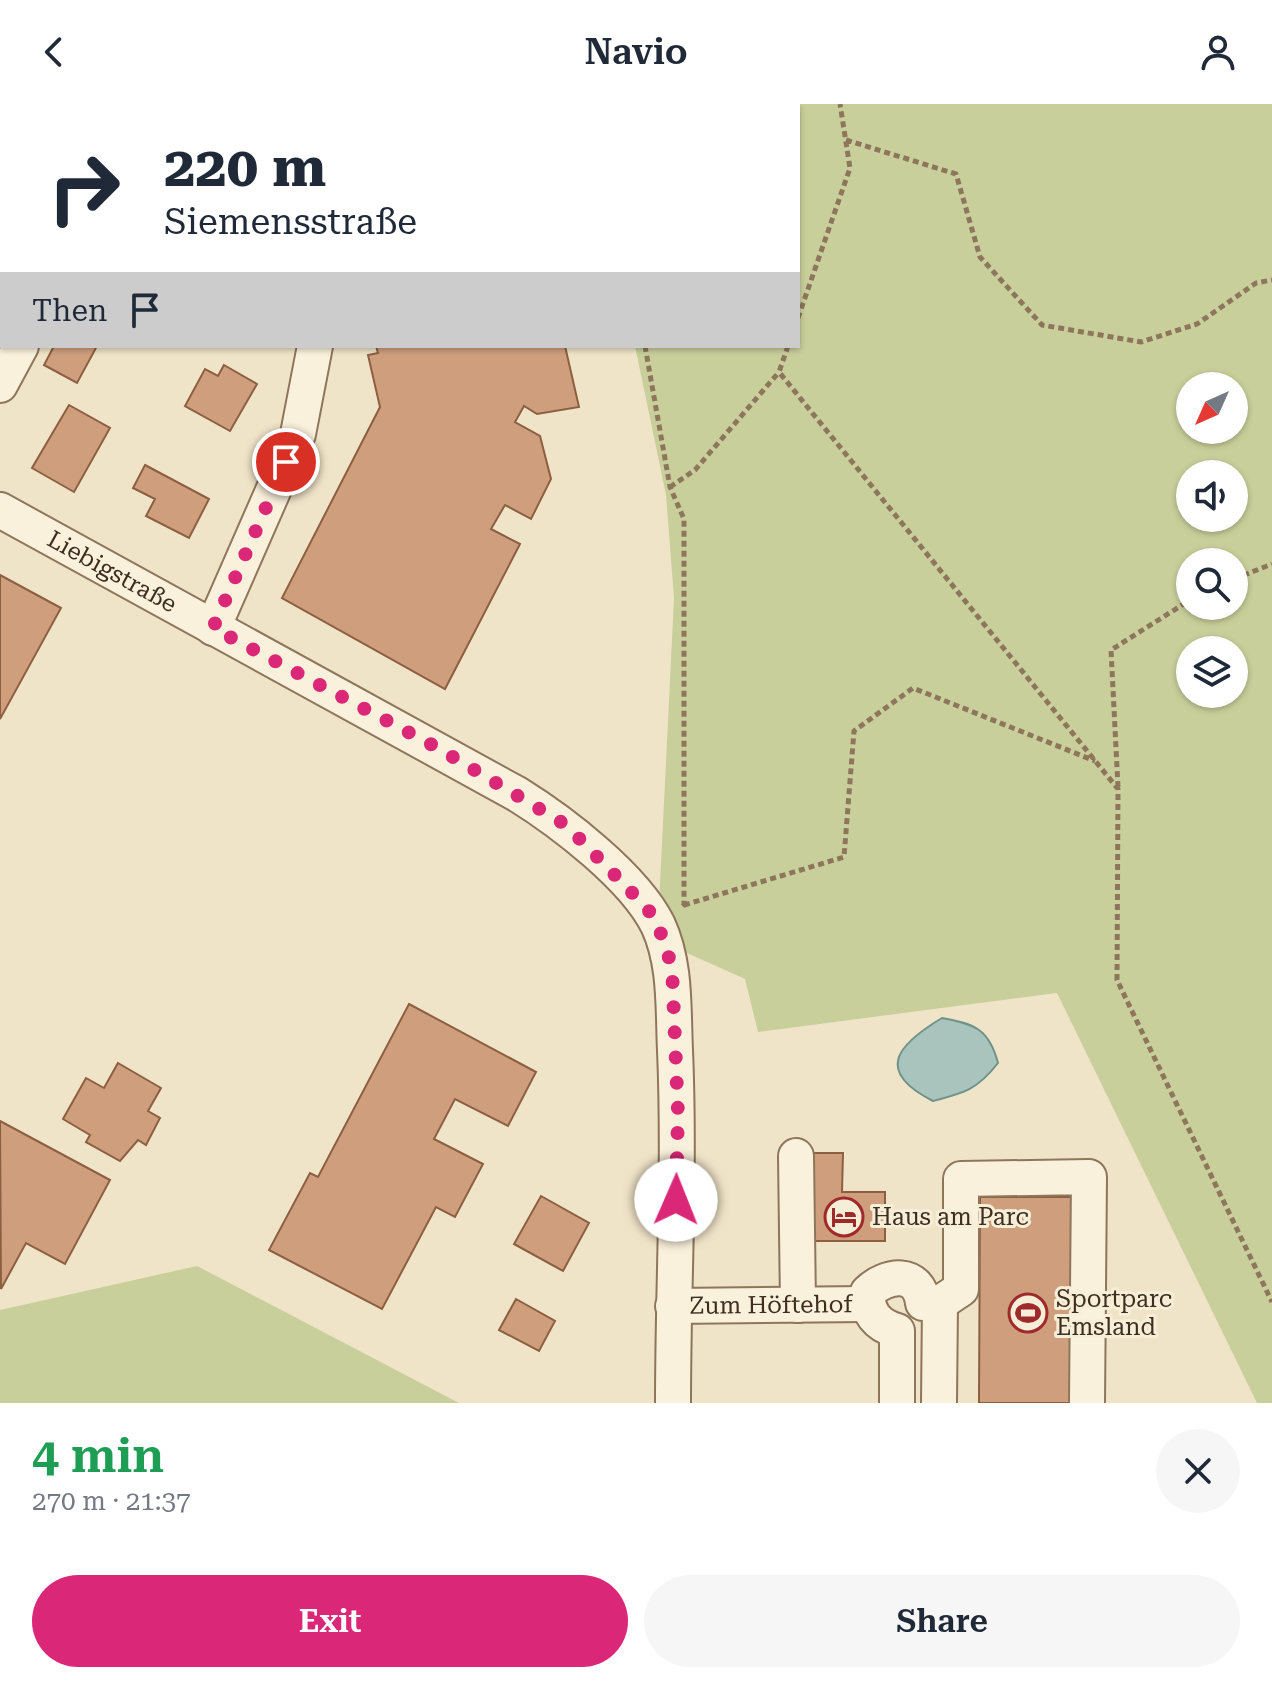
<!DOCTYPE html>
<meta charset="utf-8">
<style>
body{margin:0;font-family:"Roboto Serif",serif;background:#f6f6f7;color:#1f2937;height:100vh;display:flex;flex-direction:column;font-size:30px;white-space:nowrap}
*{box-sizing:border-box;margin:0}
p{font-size:26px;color:#747a83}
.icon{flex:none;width:44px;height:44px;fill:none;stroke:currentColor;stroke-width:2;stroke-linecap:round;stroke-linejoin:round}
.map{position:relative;height:1299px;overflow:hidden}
.side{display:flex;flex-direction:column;background:#fff;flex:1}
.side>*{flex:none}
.guide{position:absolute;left:0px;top:0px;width:800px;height:244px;box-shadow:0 2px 6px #0004;background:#fff;color:#1f2937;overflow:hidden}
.needle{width:52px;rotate:225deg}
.controls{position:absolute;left:1176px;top:268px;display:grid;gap:16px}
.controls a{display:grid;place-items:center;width:72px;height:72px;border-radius:50%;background:#fff;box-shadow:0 2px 6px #0004;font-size:40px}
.pin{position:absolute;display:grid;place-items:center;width:68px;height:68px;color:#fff;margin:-34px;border:4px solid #fff;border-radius:50%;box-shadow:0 2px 8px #0007}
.me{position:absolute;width:88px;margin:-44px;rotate:1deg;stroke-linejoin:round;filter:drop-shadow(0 0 6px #0008)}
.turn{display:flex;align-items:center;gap:28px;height:168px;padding:0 32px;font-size:36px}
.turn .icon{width:104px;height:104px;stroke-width:2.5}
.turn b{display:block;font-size:56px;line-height:68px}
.then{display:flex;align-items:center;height:76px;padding:0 32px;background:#0003;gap:16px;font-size:30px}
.round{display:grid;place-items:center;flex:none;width:84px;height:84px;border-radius:42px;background:#f6f6f7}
.overview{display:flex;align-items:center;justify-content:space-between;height:136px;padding:0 32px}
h1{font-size:48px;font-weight:600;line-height:60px;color:#1e9e55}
.cta{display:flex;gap:16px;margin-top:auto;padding:16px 32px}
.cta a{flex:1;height:92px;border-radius:48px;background:#db2777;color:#fff;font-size:32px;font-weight:600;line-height:92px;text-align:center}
.cta a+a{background:#f6f6f7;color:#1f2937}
header{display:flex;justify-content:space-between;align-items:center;height:104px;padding:0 32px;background:#fff;font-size:36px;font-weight:600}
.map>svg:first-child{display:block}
</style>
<header><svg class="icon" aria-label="back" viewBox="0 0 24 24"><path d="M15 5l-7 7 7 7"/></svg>Navio<svg class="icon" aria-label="person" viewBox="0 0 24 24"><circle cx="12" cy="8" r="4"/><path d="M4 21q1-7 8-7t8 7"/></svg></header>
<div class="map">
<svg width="1272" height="1299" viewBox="0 0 1272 1299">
<rect width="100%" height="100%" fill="#f0e4c8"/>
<!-- green -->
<path fill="#c9cf9b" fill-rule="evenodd" d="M 586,0 L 1272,0 L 1272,1299 L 1257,1299 L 1057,889 L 758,928 L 745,875 L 678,845 L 658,821 L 674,494 L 666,391 L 635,242 L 798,242 L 798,2 ZM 1190,282 L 1234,282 L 1234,326 L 1190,326 ZM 1190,370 L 1234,370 L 1234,414 L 1190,414 ZM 1190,458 L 1234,458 L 1234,502 L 1190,502 ZM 1190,546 L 1234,546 L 1234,590 L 1190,590 Z
M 197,1162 L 459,1299 L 0,1299 L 0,1206 Z"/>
<!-- water -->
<path fill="#a9c4bc" stroke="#6f938a" stroke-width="2" d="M 942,914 C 975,920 989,925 998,959 C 977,986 964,989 933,997 C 874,967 897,941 942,914 Z"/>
<!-- building -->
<path fill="#cf9f7d" stroke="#8d5f41" stroke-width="2" d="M 0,4 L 2,5 L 2,79 L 0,78 Z
M 0,155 L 2,156 L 0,245 Z
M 54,242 L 97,242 L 77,279 L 44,261 Z
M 376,242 L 565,242 L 579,303 L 537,310 L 524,302 L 515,318 L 540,332 L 551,375 L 531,415 L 505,401 L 491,425 L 520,440 L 445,585 L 282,494 L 380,303 L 368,251 L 378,249 Z
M 224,261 L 257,280 L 230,327 L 185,302 L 205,265 L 218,272 Z
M 69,301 L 110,324 L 74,388 L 32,364 Z
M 145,361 L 209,395 L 189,434 L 146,412 L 155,395 L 133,384 Z
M 0,471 L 61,504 L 0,615 Z
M 409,900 L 536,968 L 508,1022 L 455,995 L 434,1035 L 483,1060 L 455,1113 L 436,1103 L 382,1205 L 269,1146 L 310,1069 L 318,1073 Z
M 118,959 L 161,984 L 148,1007 L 160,1014 L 146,1041 L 138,1036 L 120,1057 L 86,1038 L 90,1031 L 63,1015 L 86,974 L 104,984 Z
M 0,1017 L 110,1076 L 65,1160 L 26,1139 L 1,1185 Z
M 807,1049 L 843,1049 L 842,1088 L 885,1088 L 885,1137 L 807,1137 Z
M 541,1092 L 589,1119 L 563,1167 L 514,1140 Z
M 980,1093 L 1080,1093 L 1076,1299 L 979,1299 Z
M 516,1195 L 555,1217 L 539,1247 L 499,1226 Z"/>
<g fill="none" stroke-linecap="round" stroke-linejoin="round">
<!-- minor casing -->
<g stroke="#8d765c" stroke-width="38">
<g id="minor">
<path d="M 19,0 L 23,2"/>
<path d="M 281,0 L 281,2"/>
<path d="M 0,131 L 2,132"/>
<path d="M 0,281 L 21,242"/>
<path id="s1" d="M 0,406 L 517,690 C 562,718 634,773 658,821 C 676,860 673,904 675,946 C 680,1064 673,1182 673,1299"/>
<path d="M 213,524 L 298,330 L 315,242"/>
<path d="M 796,1052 L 798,1201"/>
<path d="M 940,1199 L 961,1185 L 961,1075 L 1089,1073 L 1087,1299"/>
<path id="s2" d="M 673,1202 L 867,1200"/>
<path d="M 897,1299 L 897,1227 C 877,1221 866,1208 868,1188 C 887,1170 919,1166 923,1199 L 940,1199 L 939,1299"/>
</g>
</g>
<!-- path -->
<path stroke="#8d765c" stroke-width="5" stroke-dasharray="6 4" stroke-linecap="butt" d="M 604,0 L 604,2
M 846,36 L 956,70 L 980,153 L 1042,221 L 1141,238 L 1197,220 L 1256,179 L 1272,176
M 798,214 L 850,64 L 840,0
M 645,242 L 670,383 L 684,415 L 684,801 L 681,804
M 788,242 L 779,268 L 1118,685 L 1117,876 L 1272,1198
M 670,383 L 695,366 L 779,268
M 1234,475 L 1272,460
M 1118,683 L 1111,546 L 1190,496
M 684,801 L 844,753 L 854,627 L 913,584 L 1095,657"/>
<!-- minor -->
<use href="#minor" stroke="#faf1dc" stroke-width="34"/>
</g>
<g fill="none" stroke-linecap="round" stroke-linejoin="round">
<!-- route -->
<path stroke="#db2777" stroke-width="14" stroke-dasharray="0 25.2" d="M 286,358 L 213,524 L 438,644 L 566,721 L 647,804 L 658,821 L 672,863 L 678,1009 L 676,1096"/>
</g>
<!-- icons -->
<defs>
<g id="hotel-ring" transform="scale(2)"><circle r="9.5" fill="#f7eed8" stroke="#9e2a2b" stroke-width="1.5"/><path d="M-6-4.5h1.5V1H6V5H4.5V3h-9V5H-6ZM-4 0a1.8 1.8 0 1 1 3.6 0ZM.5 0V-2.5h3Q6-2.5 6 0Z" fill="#9e2a2b"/></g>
<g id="stadium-ring" transform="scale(2)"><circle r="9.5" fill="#f7eed8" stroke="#9e2a2b" stroke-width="1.5"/><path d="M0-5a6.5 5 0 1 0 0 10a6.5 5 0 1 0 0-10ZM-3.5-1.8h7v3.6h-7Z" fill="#9e2a2b"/></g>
</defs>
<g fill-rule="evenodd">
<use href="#hotel-ring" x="844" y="1113"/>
<use href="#stadium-ring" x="1028" y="1209"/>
</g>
<g text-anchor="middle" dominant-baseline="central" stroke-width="6" stroke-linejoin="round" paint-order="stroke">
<!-- street labels -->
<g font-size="24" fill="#3d2e20" stroke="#f7eed8">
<text stroke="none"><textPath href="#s1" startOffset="128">Liebigstraße</textPath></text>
<text stroke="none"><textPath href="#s2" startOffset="98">Zum Höftehof</textPath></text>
</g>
<!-- poi labels -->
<g font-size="24" fill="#3d2e20" stroke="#f7eed8" text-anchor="start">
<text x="872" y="1113">Haus am Parc</text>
<text x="1056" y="1195">Sportparc<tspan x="1056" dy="28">Emsland</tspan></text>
</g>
</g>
</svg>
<div class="controls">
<a><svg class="needle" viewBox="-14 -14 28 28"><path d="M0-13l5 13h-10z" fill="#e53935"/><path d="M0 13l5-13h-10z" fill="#747a83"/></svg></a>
<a><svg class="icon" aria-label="sound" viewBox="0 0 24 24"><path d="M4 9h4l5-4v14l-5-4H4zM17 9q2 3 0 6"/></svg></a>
<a><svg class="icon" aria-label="search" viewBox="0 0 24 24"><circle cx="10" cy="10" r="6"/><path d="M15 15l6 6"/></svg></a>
<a><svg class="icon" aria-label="layers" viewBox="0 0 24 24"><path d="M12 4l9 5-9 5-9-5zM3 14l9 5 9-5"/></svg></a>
</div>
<div class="pin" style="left:286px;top:358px;background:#d93025"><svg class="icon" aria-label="arrive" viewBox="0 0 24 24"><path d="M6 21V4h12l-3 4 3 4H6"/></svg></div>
<svg class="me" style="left:676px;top:1096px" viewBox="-20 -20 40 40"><circle r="19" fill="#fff"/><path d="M0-13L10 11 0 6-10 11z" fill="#db2777"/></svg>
<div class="guide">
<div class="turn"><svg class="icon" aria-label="right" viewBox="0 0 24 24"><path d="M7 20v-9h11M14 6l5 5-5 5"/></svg><div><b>220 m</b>Siemensstraße</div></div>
<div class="then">Then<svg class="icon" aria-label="arrive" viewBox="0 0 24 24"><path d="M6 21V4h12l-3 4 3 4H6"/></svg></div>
</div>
</div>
<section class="side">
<div class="overview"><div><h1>4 min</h1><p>270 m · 21:37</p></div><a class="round"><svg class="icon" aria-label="close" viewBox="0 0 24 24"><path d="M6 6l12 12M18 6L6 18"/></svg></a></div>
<div class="cta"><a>Exit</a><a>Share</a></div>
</section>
